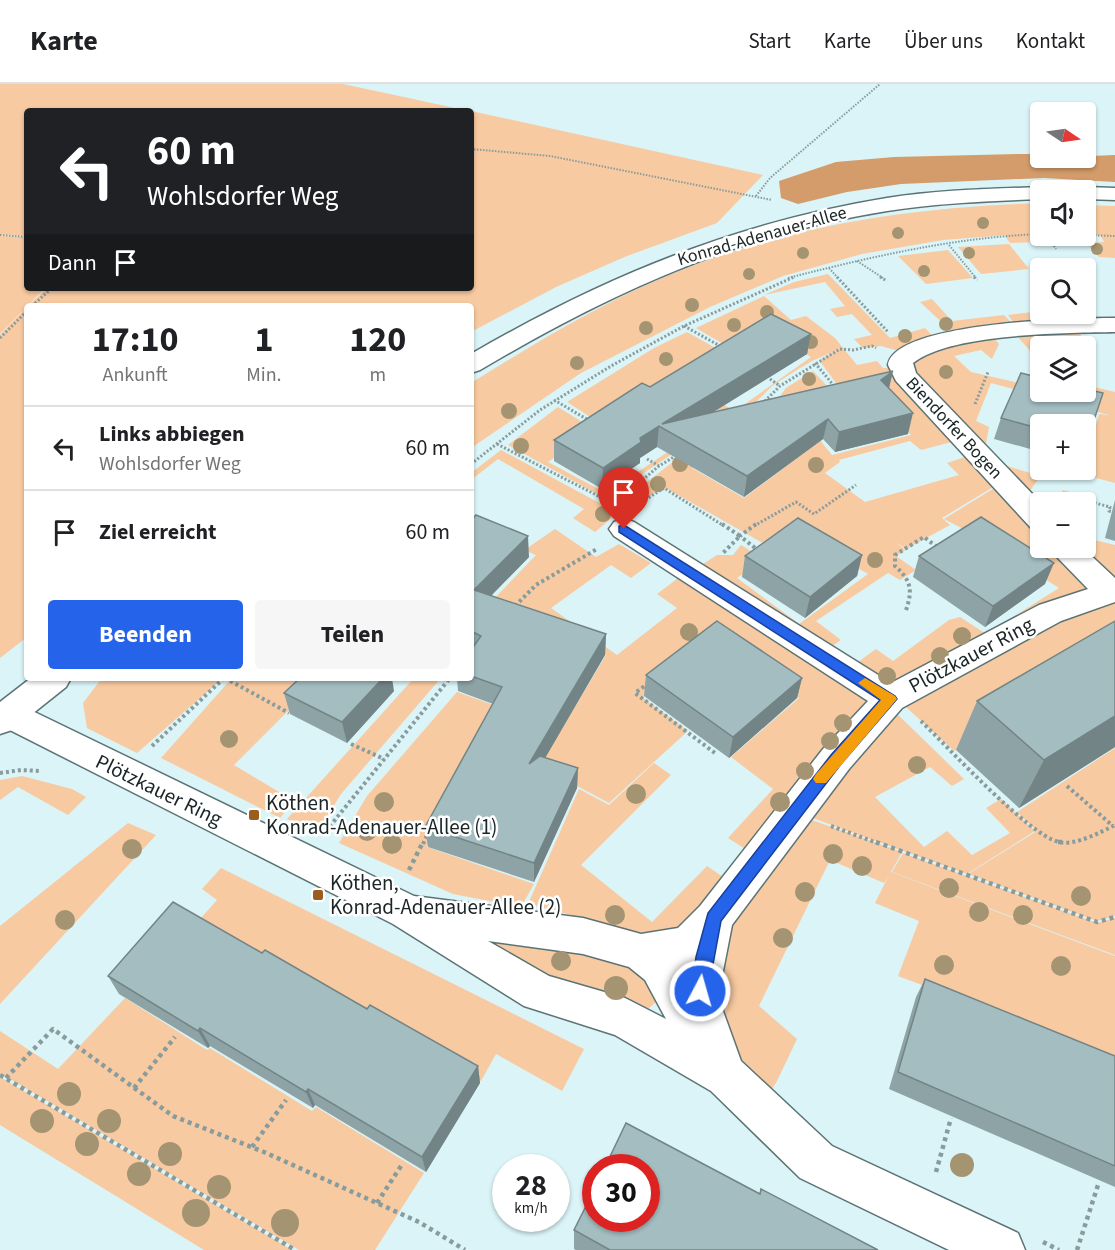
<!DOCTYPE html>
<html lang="de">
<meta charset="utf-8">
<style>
body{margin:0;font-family:"Source Sans 3",sans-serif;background:#f6f6f6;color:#202124;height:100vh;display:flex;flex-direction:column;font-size:22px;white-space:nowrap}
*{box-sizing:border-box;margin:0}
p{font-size:20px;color:#757577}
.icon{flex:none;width:33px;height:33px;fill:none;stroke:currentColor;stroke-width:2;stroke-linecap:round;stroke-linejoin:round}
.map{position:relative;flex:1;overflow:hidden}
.side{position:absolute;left:24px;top:219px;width:450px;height:378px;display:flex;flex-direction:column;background:#fff;border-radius:6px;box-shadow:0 2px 4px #0004}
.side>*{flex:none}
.banner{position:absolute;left:24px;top:24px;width:450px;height:183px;border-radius:6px;box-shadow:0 2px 4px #0004;background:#202124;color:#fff;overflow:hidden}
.needle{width:39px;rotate:103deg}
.buttons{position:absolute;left:1030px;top:18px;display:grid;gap:12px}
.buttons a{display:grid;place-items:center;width:66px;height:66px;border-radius:6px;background:#fff;box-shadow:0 2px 4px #0004;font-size:30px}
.speed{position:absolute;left:492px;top:1070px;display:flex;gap:12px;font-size:30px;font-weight:700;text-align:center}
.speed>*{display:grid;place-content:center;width:78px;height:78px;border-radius:50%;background:#fff;box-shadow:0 2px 4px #0004;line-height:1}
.speed small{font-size:15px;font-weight:400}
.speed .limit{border:9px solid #d22;background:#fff;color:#111}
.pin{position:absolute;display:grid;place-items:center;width:51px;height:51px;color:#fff;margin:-62px -26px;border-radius:50% 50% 50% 0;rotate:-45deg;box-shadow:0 0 6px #0007}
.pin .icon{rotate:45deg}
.me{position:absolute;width:66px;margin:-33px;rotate:6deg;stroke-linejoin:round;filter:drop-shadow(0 0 4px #0008)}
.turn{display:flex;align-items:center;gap:21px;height:126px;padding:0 24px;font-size:27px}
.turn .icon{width:78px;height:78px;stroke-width:2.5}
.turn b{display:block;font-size:42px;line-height:51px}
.then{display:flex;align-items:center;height:57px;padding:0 24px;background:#0003;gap:12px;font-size:22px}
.eta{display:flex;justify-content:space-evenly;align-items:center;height:102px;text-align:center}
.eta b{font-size:36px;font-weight:700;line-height:42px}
.action{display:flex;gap:12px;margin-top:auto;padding:12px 24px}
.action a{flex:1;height:69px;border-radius:6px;background:#2563eb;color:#fff;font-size:24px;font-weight:700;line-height:69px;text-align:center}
.action a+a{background:#f6f6f6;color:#202124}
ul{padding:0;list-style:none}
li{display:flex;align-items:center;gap:18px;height:84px;padding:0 24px;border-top:2px solid #e0e0e0}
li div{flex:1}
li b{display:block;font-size:22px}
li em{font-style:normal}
header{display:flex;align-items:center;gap:36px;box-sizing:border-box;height:84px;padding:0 30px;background:#fff;border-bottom:2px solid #e0e0e0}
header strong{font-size:28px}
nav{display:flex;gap:33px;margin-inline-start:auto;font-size:21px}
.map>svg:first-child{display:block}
</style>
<header>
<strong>Karte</strong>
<nav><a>Start</a><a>Karte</a><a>Über uns</a><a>Kontakt</a></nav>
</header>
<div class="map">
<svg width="1115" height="1166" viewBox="0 0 1115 1166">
<rect width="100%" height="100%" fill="#daf4f7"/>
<!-- green -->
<path fill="#f8caa1" d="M 0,0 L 343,0 L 469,27 L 27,27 L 27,152 L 0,151 Z
M 471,27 L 763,91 L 717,139 L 627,172 L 556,203 L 471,248 L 471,222 L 28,222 L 47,204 L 471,204 Z
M 1041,119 L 1041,152 L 1069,152 L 1073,157 L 1010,159 L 1005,152 L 1007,151 L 943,156 L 862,170 L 783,192 L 710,223 L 581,289 L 471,364 L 471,299 C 539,257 609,214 684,185 C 800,139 917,123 1041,119 Z
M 1086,121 L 1115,122 L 1115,174 L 1099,173 L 1086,159 L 1104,158 L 1100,151 L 1086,151 Z
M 0,152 L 27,153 L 27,204 L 45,204 L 0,250 Z
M 1009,160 L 1029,185 L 981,190 L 958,163 Z
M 948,166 L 973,194 L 926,200 L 898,172 Z
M 828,190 L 890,254 L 925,244 L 939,259 L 990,250 L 999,260 L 992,275 L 981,266 L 954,272 L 971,288 L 1023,300 L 1041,291 L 1041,308 L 1086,308 L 1086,301 L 1115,308 L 1115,399 L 1081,390 L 1083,386 L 1086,386 L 1086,377 L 1099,330 L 1109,331 L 991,299 L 976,337 L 989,343 L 986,360 L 968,359 L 963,355 L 921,366 L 910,357 L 839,376 L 840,378 L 825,389 L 865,418 L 959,391 L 947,379 L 977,369 L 1003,397 L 942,434 L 950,441 L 906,465 L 896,458 L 905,466 L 896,472 L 916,486 L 900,496 L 888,489 L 816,537 L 841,556 L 821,570 L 889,616 L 758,773 L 728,754 L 773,705 L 731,673 L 799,614 L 714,557 L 642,613 L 688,647 L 609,719 L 579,703 L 535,690 L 606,571 L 506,537 L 490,519 L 536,471 L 471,443 L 471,432 L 526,465 L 555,445 L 596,473 L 619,460 L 651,479 L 631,494 L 611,481 L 551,524 L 617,571 L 677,524 L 657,510 L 689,486 L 692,487 L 717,471 L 733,471 L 741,461 L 764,475 L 737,494 L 798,539 L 790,538 L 799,540 L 868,490 L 799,449 L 775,466 L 664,403 L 627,427 L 622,422 L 647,398 L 696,360 L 713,368 L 692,384 L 744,414 L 793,377 L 742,349 L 775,319 L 786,304 L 813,287 L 828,303 L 797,328 L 832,371 L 911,351 L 870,306 L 847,314 L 819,276 L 840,265 L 812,277 L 795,287 L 772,302 L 745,329 L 702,350 L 605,415 L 601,413 L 697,348 L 601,340 L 567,318 L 654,264 L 687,248 L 721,267 L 710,313 L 735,327 L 811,273 L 766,247 L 723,260 L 696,244 L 764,212 L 791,236 L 806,232 L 835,254 L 857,281 L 877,277 L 883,284 L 900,284 L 906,269 L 881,262 L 863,264 L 854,255 L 872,251 L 852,230 L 837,233 L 830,225 L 845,222 L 825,198 L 764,211 L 794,198 Z
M 932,215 L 952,237 L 1004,231 L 1012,239 L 951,247 L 920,218 Z
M 27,223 L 27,553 L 0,574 L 0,251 Z
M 1041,227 L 1041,230 L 1086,230 L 1086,227 L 1094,237 L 1071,242 L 1081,251 L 1080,262 L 1041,262 L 1041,271 L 1035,272 L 1012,247 L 1019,246 L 1008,231 Z
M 558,323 L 595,346 L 548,378 L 604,408 L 599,411 L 508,361 Z
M 501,366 L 618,429 L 595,448 L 573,434 L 584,425 L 498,375 L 471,396 L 471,389 Z
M 1007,382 L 1040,392 L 1030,407 L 1057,416 L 1063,406 L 1088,413 L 1086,420 L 1086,418 L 1041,418 L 1041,436 L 993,385 Z
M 1004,398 L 1041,438 L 1041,464 L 1065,464 L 1108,508 L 890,615 L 847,586 L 876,565 L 893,577 L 949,536 L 960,533 L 986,550 L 1059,504 L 975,451 L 944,435 Z
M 1086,454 L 1115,461 L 1115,506 L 1110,507 L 1068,464 L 1086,464 Z
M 1115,508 L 1115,584 L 1026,624 L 954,667 L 895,613 Z
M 102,594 L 223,594 L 137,669 L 87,644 L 83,619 Z
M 232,594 L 321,594 L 234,681 L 294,717 L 280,734 L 161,674 Z
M 414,594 L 441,594 L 341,710 L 317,749 L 287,735 Z
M 457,608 L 561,645 L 477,671 L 427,763 L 534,800 L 521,823 L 453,810 L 339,759 L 367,712 Z
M 887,620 L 964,695 L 952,702 L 930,683 L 875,713 L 924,763 L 947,747 L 972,771 L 1010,749 L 986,724 L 1001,715 L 1035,747 L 967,790 L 796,728 Z
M 1115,664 L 1115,832 L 1097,837 L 968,790 L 1037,747 L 1017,728 Z
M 654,679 L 671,691 L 581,781 L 652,838 L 707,782 L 736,802 L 695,852 L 674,845 L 651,850 L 630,846 L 528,820 L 579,705 L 609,721 Z
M 22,692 L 72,705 L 86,713 L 68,731 L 18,703 L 0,716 L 0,696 Z
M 795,730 L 902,768 L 891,788 L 1115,872 L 1115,974 L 898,892 L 919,837 L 875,819 L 888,793 L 884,799 L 830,776 L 759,922 L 797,955 L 777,997 L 761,1022 L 701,907 L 761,773 Z
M 128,739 L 156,751 L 0,920 L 0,842 Z
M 903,769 L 1097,839 L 1115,834 L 1115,871 L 892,788 Z
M 221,784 L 584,965 L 562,1007 L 496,970 L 481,997 L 373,936 L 193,843 L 217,816 L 202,805 Z
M 420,833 L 575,852 L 669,904 C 653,921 648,930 624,930 Z
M 125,914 L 207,966 L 210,964 L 312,1027 L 316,1023 L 424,1089 L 375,1166 L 299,1166 L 0,989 L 0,947 L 58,985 Z
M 0,993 L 292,1166 L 204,1166 L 0,1041 Z"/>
<!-- forest -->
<path fill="#d39c6a" d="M 1018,70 L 1041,70 L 1041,74 L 1115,71 L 1115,98 L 1044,94 L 901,100 L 847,108 L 798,120 L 781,114 L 779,97 L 836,78 L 894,73 Z"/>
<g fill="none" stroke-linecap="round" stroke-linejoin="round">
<!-- minor casing -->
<g stroke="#5c7375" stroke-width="3">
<path id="minor" d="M 1115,234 L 1115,248 C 1067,249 950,249 913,279 L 916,289 L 1041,419 L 1041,447 L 1031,444 L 896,297 L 888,281 C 894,238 1077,234 1115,234 Z
M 624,435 L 634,438 L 891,599 L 1039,521 L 1088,505 L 1055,471 L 1051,464 L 1083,464 L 1115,494 L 1115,518 L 1061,537 L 902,624 L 849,685 L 732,841 L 723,887 L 723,927 L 741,977 L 832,1062 L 1018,1149 L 1025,1166 L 949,1166 L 800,1094 L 711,1007 L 615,951 L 524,922 L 393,840 L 0,641 L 0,619 L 8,617 L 20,621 L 414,812 L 583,834 L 641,850 L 678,844 L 700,822 L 823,665 L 868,617 L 614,452 L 609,445 L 614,438 ZM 488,857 L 583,870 L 629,883 L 645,896 L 666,935 L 625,914 L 549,892 Z"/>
</g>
<!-- major casing -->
<g stroke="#5c7375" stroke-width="3">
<path id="major" d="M 1041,103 L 1050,106 L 1041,106 L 1041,115 C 990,117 938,119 887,127 C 736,151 610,209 480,286 L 471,289 L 471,270 C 604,193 734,139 887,114 C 938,106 989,105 1041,103 Z
M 1086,103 L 1115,104 L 1115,116 L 1086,115 L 1086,106 L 1077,106 Z
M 31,594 L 71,594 L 66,603 L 12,646 L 0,650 L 0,618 Z"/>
</g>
<!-- path-far3 -->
<path stroke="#889b9d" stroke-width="2" stroke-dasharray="1.5 1.5" stroke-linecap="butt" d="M 471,65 L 550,72 L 772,116
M 756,112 L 770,94 L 880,0
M 0,151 L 27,153
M 1086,151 L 1115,152
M 1047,152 L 1056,165
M 949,161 L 976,194
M 857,177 L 883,194
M 829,184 L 838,194
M 788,194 C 870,173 956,153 1041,150"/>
<!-- path-far2 -->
<path stroke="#889b9d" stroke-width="3" stroke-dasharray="2 2" stroke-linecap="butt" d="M 837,193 L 888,248
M 880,193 L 887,197
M 974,193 L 977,196
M 32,222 L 52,204
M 684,242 L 722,263
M 0,254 L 27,227
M 815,279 L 835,303
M 770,295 L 780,302
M 554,316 L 590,337
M 762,320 L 780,302 L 840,265 L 853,266 L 872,262 L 876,264
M 975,320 L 988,288
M 497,360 L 608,417
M 647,375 L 659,382
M 471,380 L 540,326 L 611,282 L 684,242 L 794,193
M 621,414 L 659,382 L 677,371
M 642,418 L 664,404 L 724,442
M 1086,426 L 1088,417 L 1110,423 L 1109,427 L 1113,428
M 754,442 L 796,418 L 814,430 L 856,401"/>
<!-- path-far1 -->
<path stroke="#889b9d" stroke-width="4" stroke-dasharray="3 3" stroke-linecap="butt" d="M 722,440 L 740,452 L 722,470
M 756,440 L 740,452 L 759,467
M 515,522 L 536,501 L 597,465
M 906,526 C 913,506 911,496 895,482 L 895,471 L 924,453 L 937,463
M 225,594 L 289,629
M 649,599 L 635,609 L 715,669
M 921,637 C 948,663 1028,751 1059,758 C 1075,762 1101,748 1115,741
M 351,660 L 384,675
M 152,662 L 224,594
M 0,689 L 21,686 L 40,687
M 1067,702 L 1113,742
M 831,742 L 880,760
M 326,747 L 450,594
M 423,760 L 429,747"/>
<!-- path -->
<path stroke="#889b9d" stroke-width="4.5" stroke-dasharray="4 4" stroke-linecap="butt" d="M 876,758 L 1097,838 L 1115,833
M 1058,758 L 1065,758
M 409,786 L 423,758
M 0,991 L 295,1166
M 6,994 L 53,945 L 173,1032 L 264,1068 L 419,1138 L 465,1166
M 134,1004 L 175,953
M 252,1063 L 286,1016
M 936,1088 L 951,1034
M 377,1119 L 401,1082
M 1043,1158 L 1059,1166
M 1077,1166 L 1099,1098"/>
<!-- minor -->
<use href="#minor" fill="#fff" fill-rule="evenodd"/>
<!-- major -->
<use href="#major" fill="#fff" fill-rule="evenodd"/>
</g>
<!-- trees -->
<g fill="#a59472">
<circle cx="983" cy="139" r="6"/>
<circle cx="898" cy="149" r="6"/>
<circle cx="1097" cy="165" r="6"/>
<circle cx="803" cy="169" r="6"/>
<circle cx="969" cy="169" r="6"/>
<circle cx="924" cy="187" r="6"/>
<circle cx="749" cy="190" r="6"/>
<circle cx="692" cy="221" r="7"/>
<circle cx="767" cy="228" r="7"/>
<circle cx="946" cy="240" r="7"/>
<circle cx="734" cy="241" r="7"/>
<circle cx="646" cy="244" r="7"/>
<circle cx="905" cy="252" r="7"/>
<circle cx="811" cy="258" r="7"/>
<circle cx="666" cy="275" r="7"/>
<circle cx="577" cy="279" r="7"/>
<circle cx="946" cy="288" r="7"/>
<circle cx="809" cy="295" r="7"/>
<circle cx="509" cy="327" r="8"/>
<circle cx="521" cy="362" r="8"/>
<circle cx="680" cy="380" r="8"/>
<circle cx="816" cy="381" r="8"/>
<circle cx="658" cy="400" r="8"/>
<circle cx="603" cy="430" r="8"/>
<circle cx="875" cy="476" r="8"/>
<circle cx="689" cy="548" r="9"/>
<circle cx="962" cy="552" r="9"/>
<circle cx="940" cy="572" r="9"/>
<circle cx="887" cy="592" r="9"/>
<circle cx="843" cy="639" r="9"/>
<circle cx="229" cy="655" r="9"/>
<circle cx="830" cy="657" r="9"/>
<circle cx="917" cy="681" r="9"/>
<circle cx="805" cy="687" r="9"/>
<circle cx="636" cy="710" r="10"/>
<circle cx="384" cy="718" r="10"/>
<circle cx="780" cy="718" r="10"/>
<circle cx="367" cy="747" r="10"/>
<circle cx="392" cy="760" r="10"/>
<circle cx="132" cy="765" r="10"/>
<circle cx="833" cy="770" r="10"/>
<circle cx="862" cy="782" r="10"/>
<circle cx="949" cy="804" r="10"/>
<circle cx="805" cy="808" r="10"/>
<circle cx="1081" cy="812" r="10"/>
<circle cx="979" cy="828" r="10"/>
<circle cx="615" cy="831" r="10"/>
<circle cx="1023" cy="831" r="10"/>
<circle cx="65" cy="836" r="10"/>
<circle cx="783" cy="854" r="10"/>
<circle cx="561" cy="877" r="10"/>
<circle cx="944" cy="881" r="10"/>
<circle cx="1061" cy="882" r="10"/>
<circle cx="616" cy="904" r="12"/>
<circle cx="69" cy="1010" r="12"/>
<circle cx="42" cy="1037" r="12"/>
<circle cx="109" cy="1037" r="12"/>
<circle cx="87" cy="1060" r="12"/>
<circle cx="170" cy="1070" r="12"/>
<circle cx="962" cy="1081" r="12"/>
<circle cx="139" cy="1090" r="12"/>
<circle cx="219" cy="1103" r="12"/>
<circle cx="196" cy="1129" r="14"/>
<circle cx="285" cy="1139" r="14"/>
</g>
<!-- wall -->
<path fill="#8da3a5" d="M 811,250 L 807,270 L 712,329 L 893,287 L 889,304 L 908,350 L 835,368 L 823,355 L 744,413 L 657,363 L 640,374 L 640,379 L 602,405 L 554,377 L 554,356 L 650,303 Z
M 1103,309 L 1086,360 L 1086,340 L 1041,340 L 1041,368 L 994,355 L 1001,334 Z
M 1115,416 L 1115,457 L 1105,454 Z
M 471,436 L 529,473 L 491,512 L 606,550 L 605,571 L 545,674 L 578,684 L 577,704 L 534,798 L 428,763 L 425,743 L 493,620 L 458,607 L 457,594 L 471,594 Z
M 862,471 L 857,492 L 805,534 L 742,493 L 745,472 Z
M 919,472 L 1045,500 L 985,543 L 913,493 Z
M 1115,537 L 1115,663 L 1019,724 L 956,666 L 977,617 Z
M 646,591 L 802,594 L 797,614 L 729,674 L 644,612 Z
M 394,607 L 347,659 L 290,630 L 284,609 Z
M 262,869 L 478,982 L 480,999 L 426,1088 L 315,1021 L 313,1024 L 210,962 L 208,964 L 119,910 L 108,892 Z
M 925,895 L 1115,972 L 1115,1103 L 889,1005 L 916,913 Z
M 760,1110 L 878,1166 L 576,1166 L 574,1165 L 574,1146 Z"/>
<!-- shaded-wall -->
<path fill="#738486" d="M 811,250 L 807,270 L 676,351 L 662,340 Z
M 893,287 L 888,308 L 881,296 Z
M 913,329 L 908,350 L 835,368 L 839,348 Z
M 828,335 L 823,355 L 744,413 L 747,392 Z
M 659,342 L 657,363 L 640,374 L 640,379 L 602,405 L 603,384 L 640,354 Z
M 528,452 L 529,473 L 476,527 L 474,506 Z
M 862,471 L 857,492 L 805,534 L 810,513 Z
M 1054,479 L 1045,500 L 985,543 L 993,522 Z
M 606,550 L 605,571 L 530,700 L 529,680 Z
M 383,594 L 392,594 L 394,607 L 347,659 L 342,638 Z
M 802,594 L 797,614 L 729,674 L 733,653 Z
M 1115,632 L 1115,663 L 1019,724 L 1044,676 Z
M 578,684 L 577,704 L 534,798 L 534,779 Z
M 200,944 L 210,962 L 208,964 L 198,947 Z
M 478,982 L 480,999 L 426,1088 L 422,1073 Z
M 308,1005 L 315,1021 L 313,1024 L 306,1008 Z"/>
<!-- building -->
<path fill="#a4bdc0" stroke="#738486" stroke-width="1.5" d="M 771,230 L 811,250 L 662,340 L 893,287 L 881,296 L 913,329 L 839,348 L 828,335 L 747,392 L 659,342 L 640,354 L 641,358 L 603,384 L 554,356 L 642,299 L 650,303 Z
M 1021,289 L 1041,294 L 1041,308 L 1086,308 L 1086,305 L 1103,309 L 1087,357 L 1086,357 L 1086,340 L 1041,340 L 1041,345 L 1001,334 Z
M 476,431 L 528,452 L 474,506 L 606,550 L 529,680 L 540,672 L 578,684 L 534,779 L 425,743 L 502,603 L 471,592 L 471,566 L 481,552 L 471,547 L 471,436 Z
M 981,433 L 1054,479 L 993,522 L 919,472 Z
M 798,434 L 862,471 L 810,513 L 745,472 Z
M 717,537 L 802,594 L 733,653 L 646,591 Z
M 1115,537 L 1115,632 L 1044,676 L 977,617 Z
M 300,594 L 383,594 L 342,638 L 284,609 Z
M 173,818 L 262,869 L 265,866 L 367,925 L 370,921 L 478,982 L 422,1073 L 308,1005 L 306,1008 L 200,944 L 198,947 L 108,892 Z
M 925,895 L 1115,972 L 1115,1082 L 898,988 Z
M 626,1039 L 760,1110 L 761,1105 L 878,1166 L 610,1166 L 574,1146 L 596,1102 L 596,1134 L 646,1134 L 646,1083 L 605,1083 Z"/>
<!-- route -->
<path fill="#2563eb" stroke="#184099" stroke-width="1.5" d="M 624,441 L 895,612 L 897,615 L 841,680 L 721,837 L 707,913 L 700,915 L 694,913 L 692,907 L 696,873 L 708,829 L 831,671 L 880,616 L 619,448 L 619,442 Z"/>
<!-- slow -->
<path fill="#f59e0b" d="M 865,594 L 895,612 L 897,615 L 826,699 L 816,699 L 813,695 L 816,690 L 881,616 L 858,599 Z"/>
<!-- markers -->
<g fill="#995e1f" stroke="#fff" stroke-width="2">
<rect x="248" y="725" width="12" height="12" rx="3"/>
<rect x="312" y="805" width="12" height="12" rx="3"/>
</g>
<g text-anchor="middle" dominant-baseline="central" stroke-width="5" stroke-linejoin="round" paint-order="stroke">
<!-- far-street labels -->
<g font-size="18" fill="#1b2526" stroke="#fff">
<text transform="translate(762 152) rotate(-16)">Konrad-Adenauer-Allee</text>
<text transform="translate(954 344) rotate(47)">Biendorfer Bogen</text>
</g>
<!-- street labels -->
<g font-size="21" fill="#1b2526" stroke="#fff">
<text transform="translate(971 571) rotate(-28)">Plötzkauer Ring</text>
<text transform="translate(159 706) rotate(26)">Plötzkauer Ring</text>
</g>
<!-- poi labels -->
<g font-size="21" fill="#1b2526" stroke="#fff" text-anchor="start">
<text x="266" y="719">Köthen,<tspan x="266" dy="24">Konrad-Adenauer-Allee (1)</tspan></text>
<text x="330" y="799">Köthen,<tspan x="330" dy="24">Konrad-Adenauer-Allee (2)</tspan></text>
</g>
</g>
</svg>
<div class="buttons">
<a><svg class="needle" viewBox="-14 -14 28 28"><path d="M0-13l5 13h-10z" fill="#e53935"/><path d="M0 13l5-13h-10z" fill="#757577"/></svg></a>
<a><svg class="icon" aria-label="sound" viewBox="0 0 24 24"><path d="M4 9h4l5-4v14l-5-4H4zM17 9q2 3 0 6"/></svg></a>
<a><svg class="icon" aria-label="search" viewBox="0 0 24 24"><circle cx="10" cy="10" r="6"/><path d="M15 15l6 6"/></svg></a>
<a><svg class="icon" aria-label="layers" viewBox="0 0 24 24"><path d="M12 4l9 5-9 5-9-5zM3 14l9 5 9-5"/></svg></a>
<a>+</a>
<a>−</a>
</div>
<div class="speed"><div>28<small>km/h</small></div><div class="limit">30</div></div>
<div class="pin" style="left:624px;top:445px;background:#d93025"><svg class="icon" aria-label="arrive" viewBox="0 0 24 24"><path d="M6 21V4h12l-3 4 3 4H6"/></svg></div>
<svg class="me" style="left:700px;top:907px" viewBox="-20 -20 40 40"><circle r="17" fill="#2563eb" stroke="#fff" stroke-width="3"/><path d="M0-11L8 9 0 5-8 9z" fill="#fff"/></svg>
<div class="banner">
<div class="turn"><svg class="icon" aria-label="left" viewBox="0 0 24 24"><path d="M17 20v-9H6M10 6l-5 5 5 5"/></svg><div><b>60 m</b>Wohlsdorfer Weg</div></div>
<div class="then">Dann<svg class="icon" aria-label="arrive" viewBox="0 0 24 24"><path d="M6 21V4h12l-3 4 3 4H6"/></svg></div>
</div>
<section class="side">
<div class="eta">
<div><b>17:10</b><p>Ankunft</p></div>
<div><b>1</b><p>Min.</p></div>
<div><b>120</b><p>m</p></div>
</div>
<ul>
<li><svg class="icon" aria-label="left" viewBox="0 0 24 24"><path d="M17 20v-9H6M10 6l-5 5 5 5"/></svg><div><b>Links abbiegen</b><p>Wohlsdorfer Weg</p></div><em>60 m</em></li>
<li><svg class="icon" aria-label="arrive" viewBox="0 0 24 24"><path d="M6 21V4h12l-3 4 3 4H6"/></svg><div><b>Ziel erreicht</b></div><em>60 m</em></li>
</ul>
<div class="action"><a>Beenden</a><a>Teilen</a></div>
</section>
</div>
